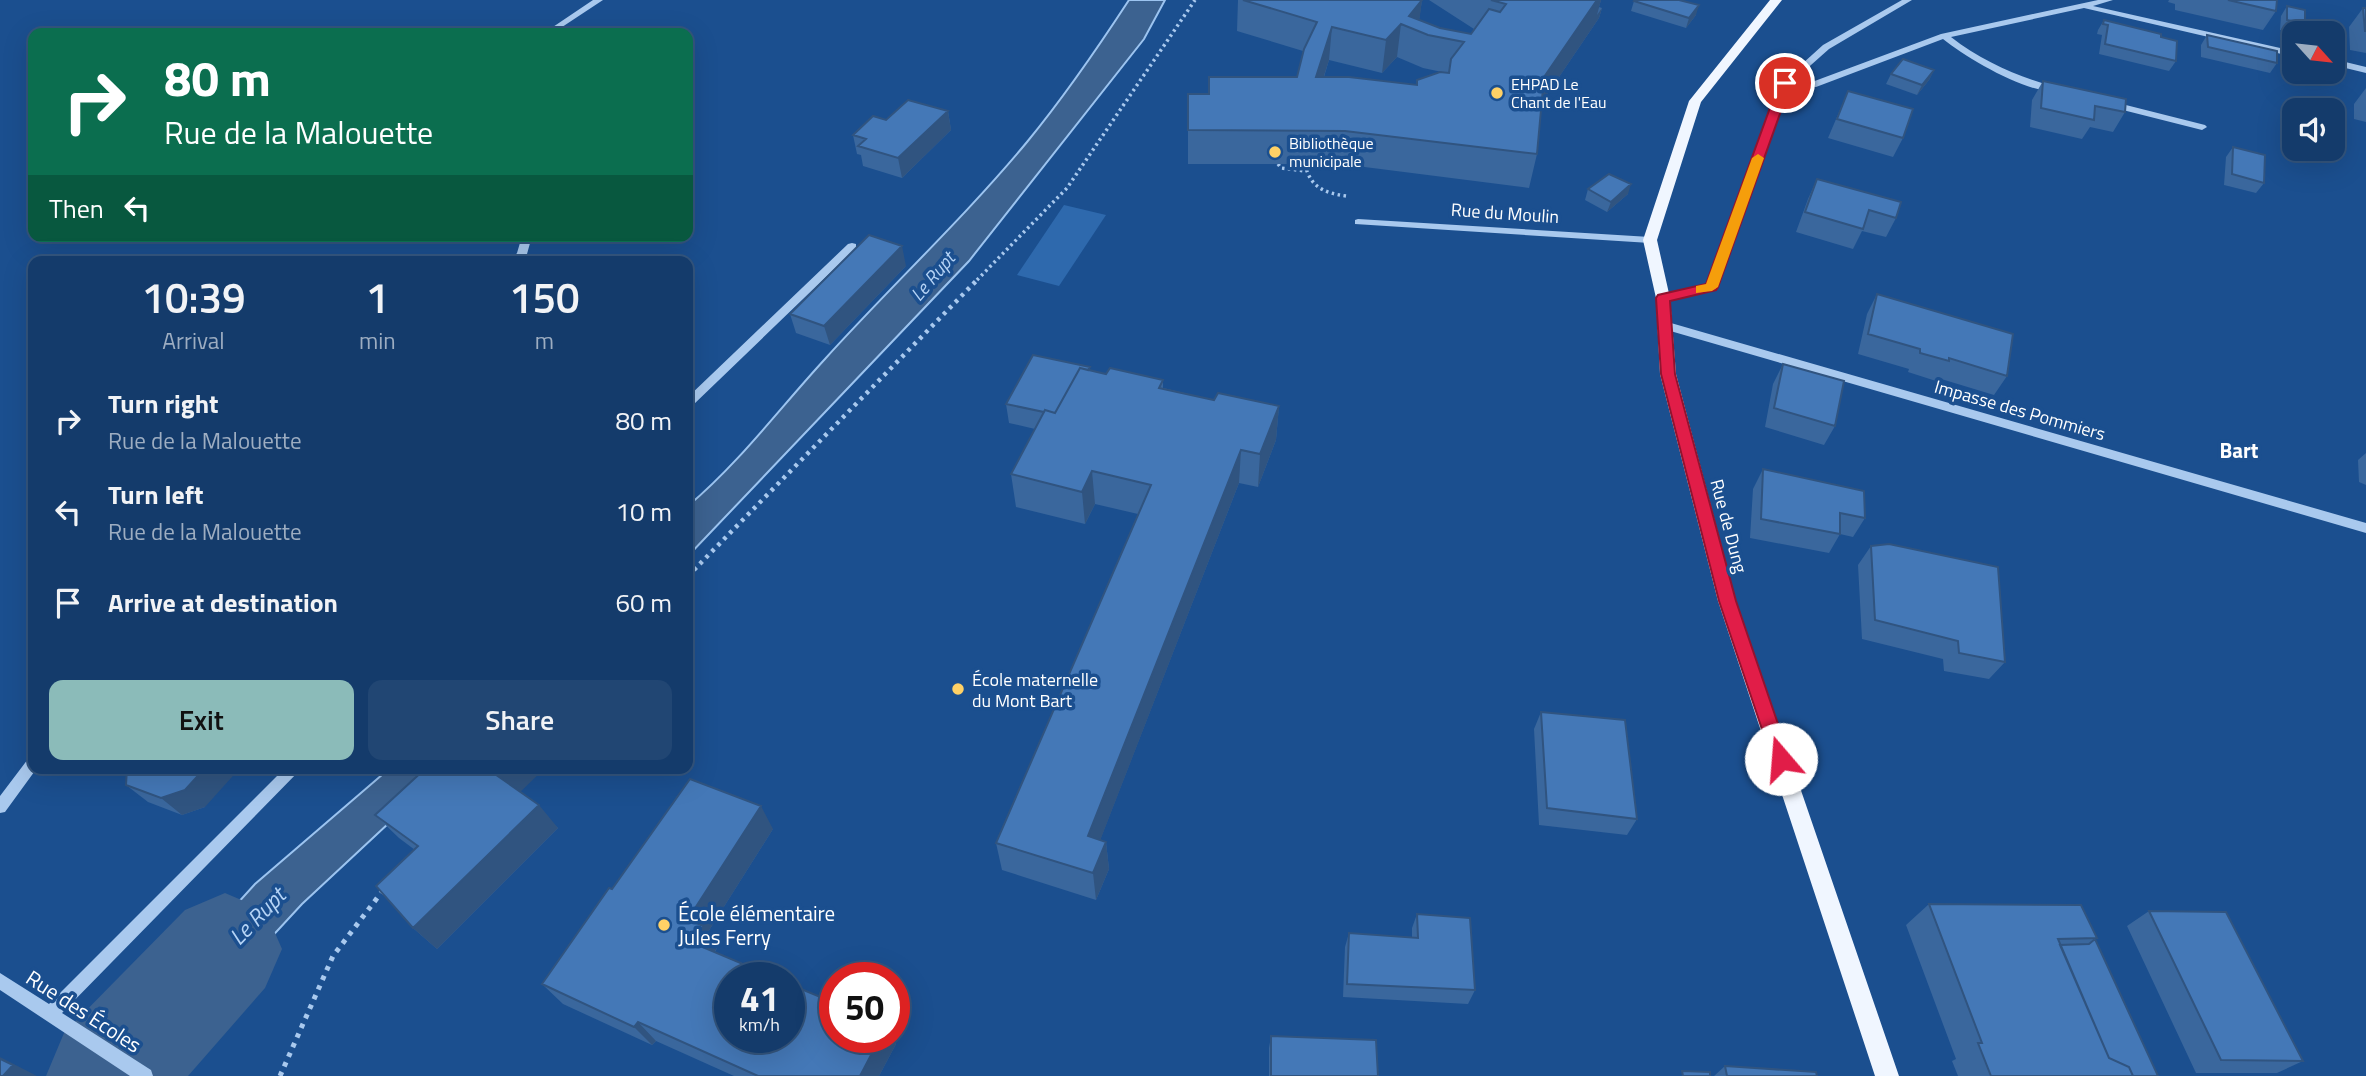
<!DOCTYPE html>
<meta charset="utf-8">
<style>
body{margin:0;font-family:"Titillium Web",sans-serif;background:#214673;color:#f1f3f6;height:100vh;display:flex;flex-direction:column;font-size:26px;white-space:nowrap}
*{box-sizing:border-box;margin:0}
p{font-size:23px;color:#9dadc1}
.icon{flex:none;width:38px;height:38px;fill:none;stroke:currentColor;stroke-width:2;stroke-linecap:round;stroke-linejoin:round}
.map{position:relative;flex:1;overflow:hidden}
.side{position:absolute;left:28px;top:256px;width:665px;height:518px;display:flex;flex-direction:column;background:#143b6b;border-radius:14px;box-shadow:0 7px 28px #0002,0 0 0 2px #33557e}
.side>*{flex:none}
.banner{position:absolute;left:28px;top:28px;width:665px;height:214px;border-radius:14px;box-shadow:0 7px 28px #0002,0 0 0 2px #33557e;background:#0b6e4f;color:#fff;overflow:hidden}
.needle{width:46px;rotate:117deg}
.fabs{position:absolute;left:2282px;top:21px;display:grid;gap:14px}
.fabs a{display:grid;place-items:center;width:63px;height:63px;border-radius:14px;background:#143b6b;box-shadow:0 7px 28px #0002,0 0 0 2px #33557e;font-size:35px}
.speed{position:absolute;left:714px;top:962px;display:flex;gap:14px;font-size:35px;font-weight:700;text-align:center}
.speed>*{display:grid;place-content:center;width:91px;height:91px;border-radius:50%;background:#143b6b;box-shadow:0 7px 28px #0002,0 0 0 2px #33557e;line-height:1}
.speed small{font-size:18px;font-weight:400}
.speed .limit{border:10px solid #d22;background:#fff;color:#111}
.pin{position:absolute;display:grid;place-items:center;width:60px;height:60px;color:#fff;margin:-30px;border:4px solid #fff;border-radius:50%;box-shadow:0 2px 7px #0007}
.me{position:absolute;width:77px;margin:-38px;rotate:342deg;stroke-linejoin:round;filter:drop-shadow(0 0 5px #0008)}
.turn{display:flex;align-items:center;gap:24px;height:147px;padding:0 21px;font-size:32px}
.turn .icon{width:91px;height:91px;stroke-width:2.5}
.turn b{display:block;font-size:49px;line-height:60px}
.then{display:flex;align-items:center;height:66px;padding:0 21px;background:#0003;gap:14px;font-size:26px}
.eta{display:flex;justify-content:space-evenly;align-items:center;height:119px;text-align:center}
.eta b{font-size:42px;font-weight:600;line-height:49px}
.button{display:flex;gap:14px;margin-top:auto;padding:14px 21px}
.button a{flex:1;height:80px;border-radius:14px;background:#8bbbb9;color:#111;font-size:28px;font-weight:600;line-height:80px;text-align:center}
.button a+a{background:#214673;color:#f1f3f6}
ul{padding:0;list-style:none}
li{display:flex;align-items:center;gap:21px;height:91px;padding:0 21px}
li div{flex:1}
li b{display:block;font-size:26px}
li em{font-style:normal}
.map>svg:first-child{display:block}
</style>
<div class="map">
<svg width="2366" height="1076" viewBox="0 0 2366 1076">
<rect width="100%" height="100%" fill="#1b4f8f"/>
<!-- green -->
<path fill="#2e69ad" d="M 1064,205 L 1106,215 L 1059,286 L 1017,275 Z"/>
<!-- water -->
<path fill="#3c6290" stroke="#9cc4f0" stroke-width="2" d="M 1129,0 L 1165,0 L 1144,39 L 969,261 L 688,556 L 688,506 C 740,462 779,409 825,359 C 891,286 964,218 1027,142 C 1064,97 1097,49 1129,0 Z
M 390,768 L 448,768 L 302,904 L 160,1058 L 130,1035 L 136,1015 L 255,884 Z"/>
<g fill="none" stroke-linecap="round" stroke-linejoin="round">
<!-- river -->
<path fill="#3c6290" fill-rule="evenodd" d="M 225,893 L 265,910 L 282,949 L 265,988 L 188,1076 L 46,1076 L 64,1033 L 185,910 Z"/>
<!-- path-far2 -->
<path stroke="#a9c9ee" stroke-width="3.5" stroke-dasharray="2.5 3.5" stroke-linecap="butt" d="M 1278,164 L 1281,168 L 1305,171
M 1305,164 C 1310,187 1324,193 1346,196
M 977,280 L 1067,188 L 1195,0"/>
<!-- path-far1 -->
<path stroke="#a9c9ee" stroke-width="4.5" stroke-dasharray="3.5 5" stroke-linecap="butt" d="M 688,576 L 979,278"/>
<!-- path -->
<path stroke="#a9c9ee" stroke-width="5" stroke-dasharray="4.5 6" stroke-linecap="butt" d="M 280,1076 L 333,956 L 384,889"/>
<!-- minor -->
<path fill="#a9c9ee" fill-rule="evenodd" d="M 593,0 L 603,0 L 553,33 L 544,33 Z
M 1902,0 L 1912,0 L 1829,49 L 1793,81 L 1812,82 L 1941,34 L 2098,0 L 2113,0 L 2093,6 L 2294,51 L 2294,57 L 2084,8 L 1951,37 C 1983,62 2019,77 2058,88 L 2058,92 C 2026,93 1968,59 1943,39 L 1816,87 L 1788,86 L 1717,287 L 1712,290 L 1663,301 L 1659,300 L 1659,296 L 1708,285 L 1781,83 L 1823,45 Z
M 2333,59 L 2366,67 L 2366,73 L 2333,65 Z
M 2110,101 L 2205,125 L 2207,127 L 2202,130 L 2107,106 L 2106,104 Z
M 1358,219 L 1650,237 L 1655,240 L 1650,243 L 1355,224 L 1355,220 Z
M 522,236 L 532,236 L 527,254 L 522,261 L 511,261 L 517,253 Z
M 852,243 L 856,244 L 856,248 L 692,406 L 688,407 L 688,397 L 848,244 Z
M 1664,321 L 2366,523 L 2366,533 L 1660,328 L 1659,325 L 1660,322 Z
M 33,757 L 33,768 L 37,768 L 5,812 L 0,813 L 0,796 L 28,759 Z
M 285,768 L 302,768 L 62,1013 L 151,1070 L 153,1076 L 130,1076 L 0,990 L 0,973 L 49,1004 Z"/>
<!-- major -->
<path fill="#f0f6ff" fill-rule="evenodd" d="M 1770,0 L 1782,0 L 1701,102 L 1657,240 L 1670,298 L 1676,374 L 1736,601 L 1899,1076 L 1875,1076 L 1718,601 L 1660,374 L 1656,298 L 1643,240 L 1689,101 Z"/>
</g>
<!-- wall -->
<path fill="#3a679d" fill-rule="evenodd" d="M 1238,0 L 1422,0 L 1419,20 L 1440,28 L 1471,34 L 1474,29 L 1429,0 L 1601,0 L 1599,7 L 1602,8 L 1599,18 L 1542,102 L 1537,154 L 1529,188 L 1341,164 L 1188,164 L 1188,94 L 1209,94 L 1209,77 L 1297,77 L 1303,51 L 1237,31 ZM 1397,57 L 1423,68 L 1442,72 L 1417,85 L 1324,77 L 1329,60 L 1382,73 Z
M 2169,0 L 2277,0 L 2276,11 L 2263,30 L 2175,10 L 2175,4 L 2168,2 Z
M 1634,1 L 1696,15 L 1686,28 L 1631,11 Z
M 2287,6 L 2305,24 L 2298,33 L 2280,30 L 2281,16 Z
M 2363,8 L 2366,8 L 2366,53 L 2350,50 L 2349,27 Z
M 2104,20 L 2161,37 L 2176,61 L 2169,71 L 2099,54 L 2102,35 L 2097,34 L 2098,30 Z
M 2207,35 L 2277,63 L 2270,73 L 2201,57 L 2201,45 Z
M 1934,70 L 1929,80 L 1917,95 L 1886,84 L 1891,74 Z
M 2043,81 L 2125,112 L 2113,132 L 2090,127 L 2082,139 L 2030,127 L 2032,100 Z
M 2366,88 L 2366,122 L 2354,119 L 2354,104 Z
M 1848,91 L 1903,138 L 1893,157 L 1828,138 Z
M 948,111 L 951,130 L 902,178 L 863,166 L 861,155 L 857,154 L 853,135 L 886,120 Z
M 2233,147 L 2264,183 L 2256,193 L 2224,185 L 2226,157 Z
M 1817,179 L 1896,218 L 1886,237 L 1862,231 L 1853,249 L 1796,232 L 1808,199 Z
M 1588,189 L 1628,194 L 1607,212 L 1585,200 Z
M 906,266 L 830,345 L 796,333 L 790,314 Z
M 1877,294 L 2007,376 L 1994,395 L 1938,378 L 1936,381 L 1908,372 L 1909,369 L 1858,354 L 1867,314 Z
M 1783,364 L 1835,426 L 1824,445 L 1765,427 L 1773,384 Z
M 1090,371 L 1106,374 L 1163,380 L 1163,388 L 1214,400 L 1279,406 L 1276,440 L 1258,487 L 1239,483 L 1100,840 L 1106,842 L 1109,869 L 1096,900 L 1002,870 L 996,843 L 1138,514 L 1095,504 L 1085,524 L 1016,507 L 1011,474 L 1035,429 L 1009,423 L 1006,404 Z
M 2366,453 L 2366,485 L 2359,482 L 2358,460 Z
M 1763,469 L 1865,518 L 1853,537 L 1840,534 L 1829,553 L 1750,538 L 1753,489 Z
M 1871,546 L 2005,662 L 1989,679 L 1944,671 L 1943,659 L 1862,639 L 1858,565 Z
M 1541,712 L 1637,819 L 1627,835 L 1539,825 L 1534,729 Z
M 126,785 L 205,807 L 182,815 L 148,802 Z
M 520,792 L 558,828 L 437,949 L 413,928 L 415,850 L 399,838 L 375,815 Z
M 773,829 L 708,932 L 718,946 L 715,952 L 835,1038 L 893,1038 L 896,1044 L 879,1076 L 734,1076 L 656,1041 L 652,1045 L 563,1004 L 542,984 L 612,889 Z
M 1929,904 L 2097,938 L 2095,939 L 2158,1076 L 1958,1076 L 1952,1061 L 1956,1059 L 1906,925 Z
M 2149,911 L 2303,1061 L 2277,1073 L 2196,1073 L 2127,926 Z
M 1417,914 L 1475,990 L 1468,1004 L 1343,997 L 1345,947 L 1349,933 L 1412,937 L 1412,928 Z
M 1271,1036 L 1378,1076 L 1269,1076 L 1269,1048 Z
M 1725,1066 L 1817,1076 L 1714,1076 Z"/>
<!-- shaded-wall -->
<path fill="#305480" d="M 1422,0 L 1418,31 L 1409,16 Z
M 1597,0 L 1601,0 L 1597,15 L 1602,8 L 1599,18 L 1536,111 L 1544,77 Z
M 1699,5 L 1696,15 L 1686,28 L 1689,18 Z
M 1401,24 L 1397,57 L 1382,73 L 1386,40 Z
M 1332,27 L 1329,60 L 1313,110 L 1316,77 Z
M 1934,70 L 1929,80 L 1917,95 L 1922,85 Z
M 948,111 L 951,130 L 902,178 L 898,158 Z
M 1631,184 L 1628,194 L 1607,212 L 1611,202 Z
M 902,246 L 906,266 L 830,345 L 824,326 Z
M 1279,406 L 1276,440 L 1258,487 L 1260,454 Z
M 1241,450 L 1239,483 L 1091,864 L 1088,836 Z
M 1092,471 L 1095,504 L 1085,524 L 1082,492 Z
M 205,768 L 240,768 L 205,807 L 182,815 L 161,798 Z
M 501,768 L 545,768 L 514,798 L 495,774 Z
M 539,805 L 558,828 L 437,949 L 413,928 Z
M 761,806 L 773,829 L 708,932 L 718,946 L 708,963 L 693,943 L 688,919 Z
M 1106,842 L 1109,869 L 1096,900 L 1093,873 Z
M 638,1022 L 656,1041 L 652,1045 L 634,1027 Z
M 880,1038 L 893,1038 L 896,1044 L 879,1076 L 860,1076 Z
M 0,1057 L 37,1076 L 3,1076 Z"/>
<!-- building -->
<path fill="#4478b7" stroke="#305480" stroke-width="2" fill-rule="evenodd" d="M 1243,0 L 1422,0 L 1409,16 L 1440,28 L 1471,34 L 1489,9 L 1500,12 L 1506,4 L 1491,0 L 1597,0 L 1544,77 L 1537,154 L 1345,131 L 1188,130 L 1188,94 L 1209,94 L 1209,77 L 1297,77 L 1304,49 L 1317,22 ZM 1401,24 L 1428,35 L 1464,42 L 1451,59 L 1449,73 L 1440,72 L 1417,80 L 1417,85 L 1349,77 L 1316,77 L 1332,27 L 1386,40 Z
M 1635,0 L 1679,0 L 1699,5 L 1689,18 L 1634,1 Z
M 2228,0 L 2277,0 L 2276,11 Z
M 2287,6 L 2305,10 L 2305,24 L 2287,20 Z
M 2363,8 L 2366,8 L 2366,31 L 2365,31 Z
M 2104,20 L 2161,34 L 2161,37 L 2177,41 L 2176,61 L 2105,44 L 2108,25 L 2103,24 Z
M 2207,35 L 2277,51 L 2277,63 L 2208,47 Z
M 1903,59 L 1934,70 L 1922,85 L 1891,74 Z
M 2043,81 L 2126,99 L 2125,112 L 2095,106 L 2094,120 L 2041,108 Z
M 1848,91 L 1913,109 L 1903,138 L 1837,119 Z
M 908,100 L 948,111 L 898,158 L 858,146 L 866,139 L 853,135 L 873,116 L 886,120 Z
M 2233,147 L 2265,155 L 2264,183 L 2232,174 Z
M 1609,174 L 1631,184 L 1611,202 L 1588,189 Z
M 1817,179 L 1901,202 L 1896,218 L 1869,210 L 1863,229 L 1805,212 Z
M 869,235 L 902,246 L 824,326 L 790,314 Z
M 1877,294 L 2013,334 L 2007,376 L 1949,358 L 1949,361 L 1920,353 L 1920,349 L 1868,334 Z
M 1033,355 L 1090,367 L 1088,370 L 1080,368 L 1055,413 L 1045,410 L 1044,412 L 1006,404 Z
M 1783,364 L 1844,381 L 1835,426 L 1774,408 Z
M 1080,368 L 1106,374 L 1110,368 L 1163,380 L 1159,388 L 1214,400 L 1218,393 L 1279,406 L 1260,454 L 1241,450 L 1088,836 L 1106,842 L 1093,873 L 996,843 L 1151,485 L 1092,471 L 1082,492 L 1011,474 L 1045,410 L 1055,413 Z
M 1763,469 L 1864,491 L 1865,518 L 1840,513 L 1840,534 L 1761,519 Z
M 1889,544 L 1998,567 L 2005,662 L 1959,653 L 1958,641 L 1875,620 L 1871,546 Z
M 1541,712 L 1625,720 L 1637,819 L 1547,808 Z
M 127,768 L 205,768 L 185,790 L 161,798 L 126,785 Z
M 426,768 L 501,768 L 495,774 L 539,805 L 413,928 L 376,886 L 418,846 L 375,815 Z
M 690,779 L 761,806 L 688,919 L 703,926 L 693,943 L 776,978 L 730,978 L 730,1038 L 789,1038 L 789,984 L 835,1003 L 835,1038 L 880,1038 L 860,1076 L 758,1076 L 638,1022 L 634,1027 L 542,984 L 609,888 L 612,889 Z
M 1929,904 L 2081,905 L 2097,938 L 2058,939 L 2109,1058 L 2129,1067 L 2133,1076 L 1991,1076 L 1978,1043 L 1982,1043 Z
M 2149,911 L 2226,912 L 2303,1061 L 2221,1060 Z
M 1417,914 L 1470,918 L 1475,990 L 1347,984 L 1349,933 L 1418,938 Z
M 2095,939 L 2158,1076 L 2133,1076 L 2129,1067 L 2109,1058 L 2060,945 L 2089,944 Z
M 1271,1036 L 1376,1040 L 1378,1076 L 1271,1076 Z
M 0,1059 L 13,1065 L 3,1076 L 0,1076 Z
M 1725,1066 L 1816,1072 L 1817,1076 L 1727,1076 Z
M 1682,1071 L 1710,1072 L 1710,1076 L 1683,1076 Z"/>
<!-- route -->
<path fill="#e11d48" stroke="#92132f" stroke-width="2" d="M 1785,80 L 1791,83 L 1718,287 L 1716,290 L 1670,301 L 1675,374 L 1736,601 L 1790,759 L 1787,765 L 1781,767 L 1774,765 L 1772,759 L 1719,601 L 1661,374 L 1656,298 L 1658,295 L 1706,284 L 1779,83 Z"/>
<!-- slow -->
<path fill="#f59e0b" d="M 1758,154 L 1764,158 L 1718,287 L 1712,291 L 1696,293 L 1696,286 L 1706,284 L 1752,158 Z"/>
<!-- markers -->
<g fill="#ffd166" stroke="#1b4f8f" stroke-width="2.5">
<circle cx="1497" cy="93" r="7"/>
<circle cx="1275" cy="152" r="7"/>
<circle cx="958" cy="689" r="7"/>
<circle cx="664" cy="925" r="7"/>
</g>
<g text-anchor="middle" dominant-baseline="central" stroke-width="7" stroke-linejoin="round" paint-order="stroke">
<!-- far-poi labels -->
<g font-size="16" fill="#fff" stroke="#1b4f8f" text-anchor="start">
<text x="1511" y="84">EHPAD Le<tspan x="1511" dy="18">Chant de l'Eau</tspan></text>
<text x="1289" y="143">Bibliothèque<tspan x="1289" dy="18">municipale</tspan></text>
</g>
<!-- street labels -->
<g font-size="18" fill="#fff" stroke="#1b4f8f">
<text transform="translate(1505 213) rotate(4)">Rue du Moulin</text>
<text transform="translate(2020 410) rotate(16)">Impasse des Pommiers</text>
<text transform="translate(1729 526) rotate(75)">Rue de Dung</text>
</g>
<!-- poi labels -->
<g font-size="18" fill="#fff" stroke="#1b4f8f" text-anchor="start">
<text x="972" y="679">École maternelle<tspan x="972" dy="21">du Mont Bart</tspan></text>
</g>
<!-- water labels -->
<g font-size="19" font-style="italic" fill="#b5d3f5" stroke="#1b4f8f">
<text transform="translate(932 276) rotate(-50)">Le Rupt</text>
</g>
<!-- quarter labels -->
<g font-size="21" font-weight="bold" fill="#fff" stroke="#1b4f8f">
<text x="2239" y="450">Bart</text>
</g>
<!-- near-poi labels -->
<g font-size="21" fill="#fff" stroke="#1b4f8f" text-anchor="start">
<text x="678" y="913">École élémentaire<tspan x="678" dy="24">Jules Ferry</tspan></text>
</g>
<!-- near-street labels -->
<g font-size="21" fill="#fff" stroke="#1b4f8f">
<text transform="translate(84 1011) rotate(33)">Rue des Écoles</text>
</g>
<!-- near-water labels -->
<g font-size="23" font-style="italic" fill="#b5d3f5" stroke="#1b4f8f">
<text transform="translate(257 916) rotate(-46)">Le Rupt</text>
</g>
</g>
</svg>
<div class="fabs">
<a><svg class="needle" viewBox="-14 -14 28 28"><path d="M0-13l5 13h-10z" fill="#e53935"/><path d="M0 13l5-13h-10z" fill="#9dadc1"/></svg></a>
<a><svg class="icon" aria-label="sound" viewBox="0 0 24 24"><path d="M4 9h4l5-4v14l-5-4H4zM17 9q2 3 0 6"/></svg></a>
</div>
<div class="speed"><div>41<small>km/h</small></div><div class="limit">50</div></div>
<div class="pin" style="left:1785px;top:83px;background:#d93025"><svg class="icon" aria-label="arrive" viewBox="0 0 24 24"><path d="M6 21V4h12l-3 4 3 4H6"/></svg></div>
<svg class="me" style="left:1781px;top:759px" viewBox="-20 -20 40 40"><circle r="19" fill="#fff"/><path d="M0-13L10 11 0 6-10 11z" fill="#e11d48"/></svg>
<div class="banner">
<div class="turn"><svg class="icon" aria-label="right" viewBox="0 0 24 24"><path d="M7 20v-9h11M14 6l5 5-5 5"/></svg><div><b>80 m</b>Rue de la Malouette</div></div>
<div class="then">Then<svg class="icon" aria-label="left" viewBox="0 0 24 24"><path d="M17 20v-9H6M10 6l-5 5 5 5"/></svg></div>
</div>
<section class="side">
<div class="eta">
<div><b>10:39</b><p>Arrival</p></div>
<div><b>1</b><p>min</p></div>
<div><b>150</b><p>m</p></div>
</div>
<ul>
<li><svg class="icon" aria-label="right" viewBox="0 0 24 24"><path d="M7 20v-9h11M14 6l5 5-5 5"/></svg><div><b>Turn right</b><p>Rue de la Malouette</p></div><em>80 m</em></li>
<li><svg class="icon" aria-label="left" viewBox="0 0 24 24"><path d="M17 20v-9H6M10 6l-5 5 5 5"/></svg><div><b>Turn left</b><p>Rue de la Malouette</p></div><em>10 m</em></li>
<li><svg class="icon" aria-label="arrive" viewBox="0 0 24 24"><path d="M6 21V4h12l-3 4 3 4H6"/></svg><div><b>Arrive at destination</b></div><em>60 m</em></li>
</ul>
<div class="button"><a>Exit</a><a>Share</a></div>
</section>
</div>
